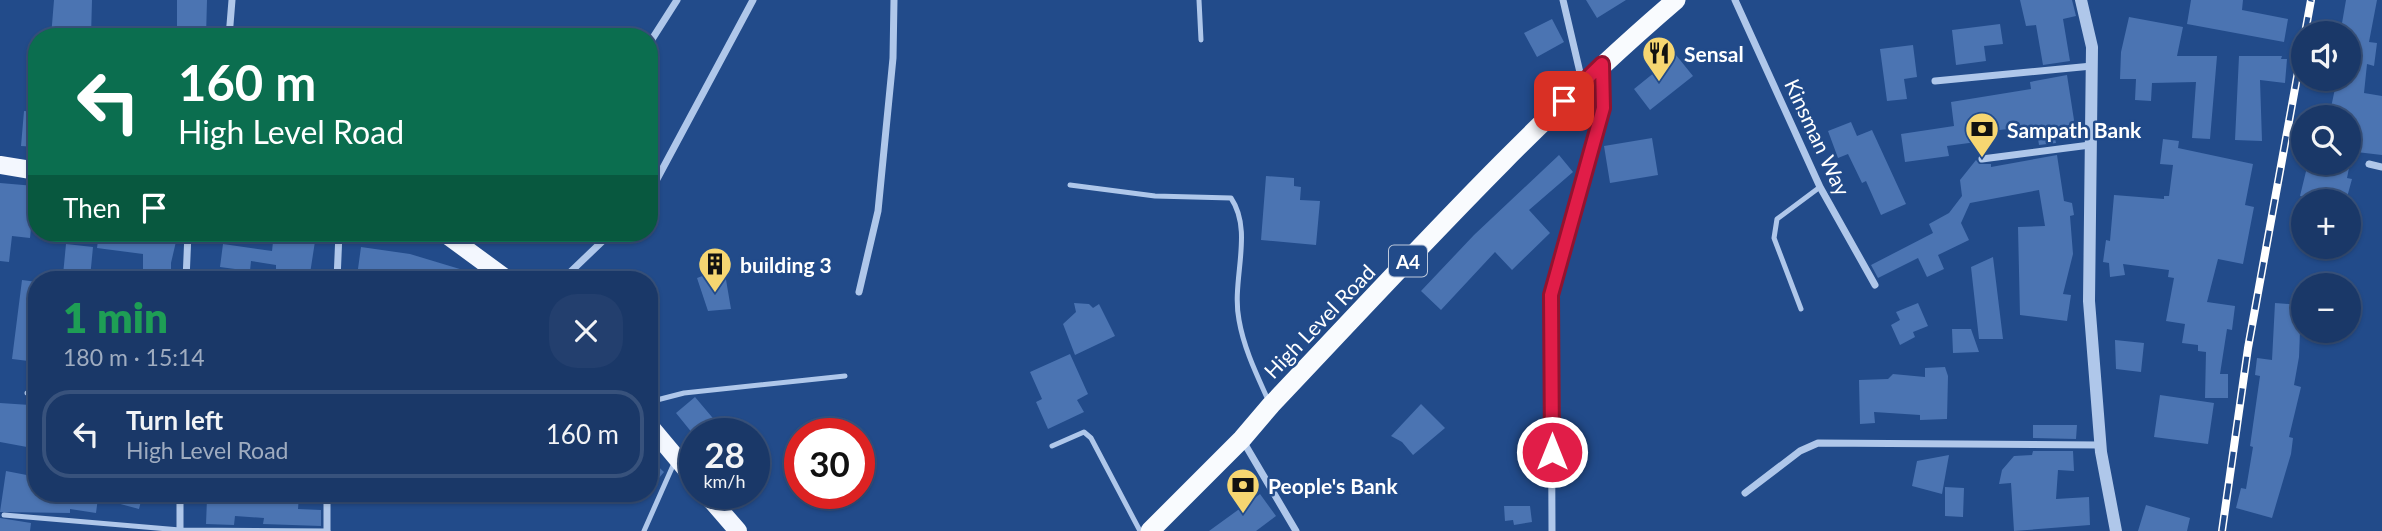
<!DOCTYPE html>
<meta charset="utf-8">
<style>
body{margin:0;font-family:Lato,sans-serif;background:#233f6e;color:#f1f3f6;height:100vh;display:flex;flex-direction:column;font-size:26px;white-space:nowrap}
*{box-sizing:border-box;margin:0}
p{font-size:23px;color:#9facc0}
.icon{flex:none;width:38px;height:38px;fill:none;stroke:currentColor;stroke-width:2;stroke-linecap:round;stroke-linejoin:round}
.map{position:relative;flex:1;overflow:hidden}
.drawer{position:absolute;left:28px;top:271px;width:630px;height:231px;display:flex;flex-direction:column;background:#1a3868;border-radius:28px;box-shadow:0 2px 5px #0004,0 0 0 2px #38527c}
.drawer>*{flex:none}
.top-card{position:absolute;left:28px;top:28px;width:630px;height:214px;border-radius:28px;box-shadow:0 2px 5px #0004,0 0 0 2px #38527c;background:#0b6e4f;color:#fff;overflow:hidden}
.tools{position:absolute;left:2291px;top:21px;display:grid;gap:14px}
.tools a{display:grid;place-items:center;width:70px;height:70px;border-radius:50%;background:#1a3868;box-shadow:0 2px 5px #0004,0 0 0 2px #38527c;font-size:35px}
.speed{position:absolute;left:679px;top:418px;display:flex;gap:14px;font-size:35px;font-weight:700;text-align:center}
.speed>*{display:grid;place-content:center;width:91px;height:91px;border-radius:50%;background:#1a3868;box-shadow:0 2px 5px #0004,0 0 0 2px #38527c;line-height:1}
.speed small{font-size:18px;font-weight:400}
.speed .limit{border:10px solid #d22;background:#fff;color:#111}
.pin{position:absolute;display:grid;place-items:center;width:60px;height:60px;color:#fff;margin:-30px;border-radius:14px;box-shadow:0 4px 10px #0006}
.me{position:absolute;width:77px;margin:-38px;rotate:0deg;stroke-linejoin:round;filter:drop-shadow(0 0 5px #0008)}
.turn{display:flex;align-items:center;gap:24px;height:147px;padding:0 35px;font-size:32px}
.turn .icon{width:91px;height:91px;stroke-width:2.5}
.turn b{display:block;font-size:49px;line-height:60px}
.then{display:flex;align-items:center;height:66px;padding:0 35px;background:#0003;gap:14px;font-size:26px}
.round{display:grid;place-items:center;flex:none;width:74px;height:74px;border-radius:28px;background:#233f6e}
.summary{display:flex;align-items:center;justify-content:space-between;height:119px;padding:0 35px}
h1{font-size:42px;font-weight:800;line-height:52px;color:#1e9e55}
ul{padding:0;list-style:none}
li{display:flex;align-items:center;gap:21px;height:88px;margin:0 14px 10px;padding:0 21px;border:4px solid #38527c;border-radius:28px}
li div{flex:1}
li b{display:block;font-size:26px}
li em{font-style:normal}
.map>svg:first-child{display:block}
</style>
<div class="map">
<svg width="2382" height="531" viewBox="0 0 2382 531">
<rect width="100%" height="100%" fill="#224b8a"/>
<!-- building -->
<path fill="#4b74b2" d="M 54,0 L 92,0 L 91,37 L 51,37 Z
M 177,0 L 207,0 L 206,37 L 177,37 Z
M 1586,0 L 1626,0 L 1597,18 Z
M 2020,0 L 2072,0 L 2076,16 L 2063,19 L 2070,61 L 2043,65 L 2036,25 L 2026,26 Z
M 2191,0 L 2243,0 L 2242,10 L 2288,19 L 2284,42 L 2187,24 Z
M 2346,0 L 2377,0 L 2369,42 L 2377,43 L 2374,66 L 2367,64 L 2364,93 L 2382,96 L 2382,155 L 2348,151 L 2348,117 L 2329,117 L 2337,79 L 2348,79 L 2348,30 L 2341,29 Z
M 2129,17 L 2183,27 L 2177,56 L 2217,56 L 2210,139 L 2192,138 L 2196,82 L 2152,83 L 2151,101 L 2135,100 L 2136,79 L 2120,79 L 2121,52 Z
M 1552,19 L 1564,42 L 1537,57 L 1524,33 Z
M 2000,24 L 2003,44 L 1984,46 L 1986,61 L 1956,65 L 1952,30 Z
M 1913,45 L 1917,77 L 1904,79 L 1907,99 L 1887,101 L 1880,49 Z
M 1676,55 L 1693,76 L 1650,110 L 1634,89 Z
M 2239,56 L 2282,56 L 2281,59 L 2287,59 L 2285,83 L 2260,80 L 2262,141 L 2235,140 Z
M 2067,75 L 2074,120 L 2070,131 L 2054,134 L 2056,143 L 2039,145 L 2036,126 L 1990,131 L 1991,140 L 1947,146 L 1949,156 L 1905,162 L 1901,134 L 1954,126 L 1951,102 L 2031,89 L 2030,82 Z
M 24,111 L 37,112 L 37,147 L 21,146 Z
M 1851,122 L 1857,136 L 1872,130 L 1906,204 L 1881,215 L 1866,181 L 1862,183 L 1848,154 L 1838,158 L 1828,131 Z
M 1652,138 L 1658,175 L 1610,183 L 1604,146 Z
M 2163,139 L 2179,141 L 2178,148 L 2253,164 L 2245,205 L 2254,207 L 2243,264 L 2218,259 L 2207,302 L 2235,306 L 2232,330 L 2227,329 L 2220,374 L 2228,374 L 2228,398 L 2205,398 L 2206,352 L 2198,351 L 2198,345 L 2182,343 L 2185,324 L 2166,321 L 2174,278 L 2168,277 L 2169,270 L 2123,264 L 2125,275 L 2110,277 L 2109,263 L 2103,262 L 2106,240 L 2110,241 L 2114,195 L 2164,199 L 2164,196 L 2169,196 L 2173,165 L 2160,164 Z
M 1559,155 L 1573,172 L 1529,210 L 1550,233 L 1512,270 L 1495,252 L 1441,310 L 1421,291 L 1474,235 Z
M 2057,155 L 2064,201 L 2072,203 L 2074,215 L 2070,216 L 2073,254 L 2063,294 L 2071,295 L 2067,321 L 2020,315 L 2018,227 L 2045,226 L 2039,190 L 1970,203 L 1961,223 L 1969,240 L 1938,255 L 1944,269 L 1927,277 L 1918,258 L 1878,278 L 1871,265 L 1933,233 L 1929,224 L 1949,213 L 1962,196 L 1960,180 L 1976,160 L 1979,164 L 1991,164 L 1991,167 Z
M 2308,163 L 2350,163 L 2347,178 L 2352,179 L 2346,201 L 2319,201 L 2300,196 Z
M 1266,176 L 1294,178 L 1294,186 L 1301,187 L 1300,200 L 1320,201 L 1316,245 L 1261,240 Z
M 0,183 L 35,186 L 30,238 L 12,236 L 9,262 L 0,261 Z
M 99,233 L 178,233 L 171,263 L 171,280 L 143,280 L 143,254 L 97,248 Z
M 274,233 L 316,235 L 309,280 L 276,280 L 276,265 L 251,261 L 250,271 L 220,267 L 223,244 L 272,251 Z
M 66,244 L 93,247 L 90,278 L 63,275 Z
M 361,247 L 410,254 L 483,276 L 482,280 L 385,280 L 357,276 Z
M 1993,257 L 2003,339 L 1979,339 L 1971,267 Z
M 724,268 L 731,309 L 708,311 L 697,278 Z
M 22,280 L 37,282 L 37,362 L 12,359 Z
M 1074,303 L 1089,304 L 1093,308 L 1099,304 L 1115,336 L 1075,355 L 1063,324 L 1076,312 Z
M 1918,303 L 1928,326 L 1913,332 L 1915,337 L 1900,345 L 1891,325 L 1900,320 L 1896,312 Z
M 2275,303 L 2301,305 L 2299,357 L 2294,385 L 2301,387 L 2289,437 L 2293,438 L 2291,454 L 2272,518 L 2236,508 L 2241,488 L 2246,489 L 2253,447 L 2250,446 L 2260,376 L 2255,375 L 2257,358 L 2272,360 Z
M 1952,329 L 1971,329 L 1979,352 L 1953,353 Z
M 2115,340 L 2144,343 L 2141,372 L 2116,369 Z
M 1070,354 L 1088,394 L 1077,400 L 1084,412 L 1048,429 L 1036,402 L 1042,399 L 1030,372 Z
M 1945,367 L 1948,376 L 1947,419 L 1920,420 L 1920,415 L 1874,412 L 1875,423 L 1860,424 L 1859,380 L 1888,379 L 1893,374 L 1925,377 L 1925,368 Z
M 2160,395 L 2214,403 L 2208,444 L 2154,437 Z
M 695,397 L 717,423 L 703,434 L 693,434 L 676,413 Z
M 0,403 L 30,405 L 27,447 L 0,442 Z
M 1421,404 L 1445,428 L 1413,455 L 1402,442 L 1391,436 Z
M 2033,425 L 2077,425 L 2076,439 L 2033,438 Z
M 2033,451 L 2073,451 L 2074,471 L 2058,470 L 2056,499 L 2089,497 L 2090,525 L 2014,531 L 2011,483 L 1999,484 L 2002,470 L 2014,456 L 2032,455 Z
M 1949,455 L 1942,494 L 1912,486 L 1917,461 Z
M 649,458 L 664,472 L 649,490 Z
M 6,471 L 37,477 L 37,494 L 130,494 L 142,497 L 139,509 L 98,498 L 96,513 L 70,509 L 70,513 L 0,512 Z
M 1945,487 L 1964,488 L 1963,517 L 1945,516 Z
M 229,494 L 299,495 L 298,509 L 321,510 L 321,526 L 263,524 L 264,518 L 235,516 L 234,525 L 206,524 L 207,499 L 229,500 Z
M 1260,494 L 1276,516 L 1256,531 L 1209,531 Z
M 2146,505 L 2190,518 L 2187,531 L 2138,531 Z
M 1504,506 L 1530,506 L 1532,522 L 1514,525 L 1513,520 L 1505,521 Z
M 0,518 L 31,523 L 30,531 L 0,531 Z"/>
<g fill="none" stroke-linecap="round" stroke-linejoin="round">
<!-- service -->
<path stroke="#afc7ea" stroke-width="5" d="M 1199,0 L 1201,40
M 1070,185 L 1155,196 L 1231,198 C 1254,232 1231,280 1239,320 C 1244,349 1257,375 1269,402
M 1801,309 L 1774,238 L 1777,219 L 1820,187
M 27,393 L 37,393
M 649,402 L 684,393 L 845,376
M 1052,446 L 1084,432 L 1091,438 L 1140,531
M 4,515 L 180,530 L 328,531
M 644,531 L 675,461"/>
<!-- minor -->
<path stroke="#afc7ea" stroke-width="7" d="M 1563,0 L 1582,81
M 1735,0 L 1820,187 L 1875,285
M 229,37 L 232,0
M 649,44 L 677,0
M 1935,81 L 2092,66
M 1982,159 L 2090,145
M 2369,164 L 2382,167
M 649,194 L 753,0
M 186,280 L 188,233
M 337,280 L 339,233
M 562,280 L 611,233
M 859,292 L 878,211 L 893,58 L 894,0
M 1243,441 L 1296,531
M 1745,493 L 1800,451 L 1818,443 L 2100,445
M 180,494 L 180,531
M 327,531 L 327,494
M 1552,531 L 1551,295 L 1603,108 L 1602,72"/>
<!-- tertiary -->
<path stroke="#afc7ea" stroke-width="12" d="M 2081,0 L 2092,47 L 2089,301 L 2101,452 L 2116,531"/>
<!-- primary -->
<path stroke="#f3f7fe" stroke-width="18" d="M 0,165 L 37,171
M 444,233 L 508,280
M 649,425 L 695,480
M 706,494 L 738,531"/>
<!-- trunk -->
<path stroke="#f9fbfe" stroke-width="19" d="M 1150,531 L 1242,439 L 1271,405 C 1403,266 1531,124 1676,0"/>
<!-- rail casing -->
<g stroke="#fff" stroke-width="8">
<path id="rail" d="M 2305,33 L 2311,0
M 2222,531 L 2248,348 L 2303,44"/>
</g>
<!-- rail -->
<use href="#rail" stroke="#224b8a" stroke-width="5" stroke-dasharray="16" stroke-linecap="butt"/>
</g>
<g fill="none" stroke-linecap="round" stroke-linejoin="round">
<!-- route casing -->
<g stroke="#92132f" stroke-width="18">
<path id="route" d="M 1552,452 L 1551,295 L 1603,108 L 1602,64 L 1564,101"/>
</g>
<!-- route -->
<use href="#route" stroke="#e11d48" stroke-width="12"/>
</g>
<!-- icons -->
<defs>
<g id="restaurant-pin" transform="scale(1.75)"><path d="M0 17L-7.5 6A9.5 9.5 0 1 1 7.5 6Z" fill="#f6d671" stroke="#224b8a"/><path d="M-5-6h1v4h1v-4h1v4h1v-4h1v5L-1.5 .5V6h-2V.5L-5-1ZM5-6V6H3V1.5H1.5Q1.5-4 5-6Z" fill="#111"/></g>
<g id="bank-pin" transform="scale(1.75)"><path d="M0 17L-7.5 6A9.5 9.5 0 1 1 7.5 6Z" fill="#f6d671" stroke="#224b8a"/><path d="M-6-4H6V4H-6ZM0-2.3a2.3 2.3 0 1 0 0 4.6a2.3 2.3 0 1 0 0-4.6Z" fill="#111"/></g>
<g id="building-pin" transform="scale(1.75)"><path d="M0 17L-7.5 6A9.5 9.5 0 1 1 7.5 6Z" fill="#f6d671" stroke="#224b8a"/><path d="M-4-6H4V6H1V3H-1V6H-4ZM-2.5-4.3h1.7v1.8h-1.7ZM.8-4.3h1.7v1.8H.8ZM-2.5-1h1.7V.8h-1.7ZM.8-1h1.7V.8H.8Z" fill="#111"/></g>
</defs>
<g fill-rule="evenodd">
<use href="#restaurant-pin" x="1659" y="53"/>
<use href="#bank-pin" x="1982" y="129"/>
<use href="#building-pin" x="715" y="264"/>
<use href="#bank-pin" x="1243" y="485"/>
</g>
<g text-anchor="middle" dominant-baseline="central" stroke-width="5" stroke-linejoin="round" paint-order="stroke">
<!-- shield labels -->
<rect fill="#224b8a" stroke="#bdc9dc" stroke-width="2" x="1389" y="245.5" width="38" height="31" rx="5"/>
<g font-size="19" font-weight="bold" fill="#fff">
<text x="1408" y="261">A4</text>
</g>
<!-- poi labels -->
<g font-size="21" font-weight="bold" fill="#fff" stroke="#224b8a" text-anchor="start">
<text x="1684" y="53">Sensal</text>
<text x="2007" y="129">Sampath Bank</text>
<text x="740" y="264">building 3</text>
<text x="1268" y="485">People's Bank</text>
</g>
<!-- street labels -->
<g font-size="21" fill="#fff" stroke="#224b8a">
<text transform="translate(1818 137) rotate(65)">Kinsman Way</text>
<text transform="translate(1319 321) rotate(-46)">High Level Road</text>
</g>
</g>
</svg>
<div class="tools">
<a><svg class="icon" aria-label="sound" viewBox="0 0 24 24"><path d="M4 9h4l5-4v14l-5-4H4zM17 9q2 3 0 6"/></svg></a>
<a><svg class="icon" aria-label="search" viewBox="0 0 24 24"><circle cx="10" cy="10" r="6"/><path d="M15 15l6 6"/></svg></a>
<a>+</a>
<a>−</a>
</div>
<div class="speed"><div>28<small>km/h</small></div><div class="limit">30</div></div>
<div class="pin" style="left:1564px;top:101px;background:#d93025"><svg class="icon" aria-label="arrive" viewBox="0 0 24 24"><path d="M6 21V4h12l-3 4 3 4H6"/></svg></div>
<svg class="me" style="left:1552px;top:452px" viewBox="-20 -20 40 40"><circle r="17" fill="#e11d48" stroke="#fff" stroke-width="3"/><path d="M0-11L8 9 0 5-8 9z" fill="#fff"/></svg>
<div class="top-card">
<div class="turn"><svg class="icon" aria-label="left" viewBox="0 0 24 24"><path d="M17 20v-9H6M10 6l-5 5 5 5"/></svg><div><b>160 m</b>High Level Road</div></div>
<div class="then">Then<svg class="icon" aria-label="arrive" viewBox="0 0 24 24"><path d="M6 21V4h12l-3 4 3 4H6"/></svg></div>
</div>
<section class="drawer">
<div class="summary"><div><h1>1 min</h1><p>180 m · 15:14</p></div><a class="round"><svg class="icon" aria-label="close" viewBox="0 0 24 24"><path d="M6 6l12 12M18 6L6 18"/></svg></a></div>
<ul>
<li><svg class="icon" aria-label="left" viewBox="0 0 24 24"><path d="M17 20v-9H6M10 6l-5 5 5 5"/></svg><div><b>Turn left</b><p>High Level Road</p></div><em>160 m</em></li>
</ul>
</section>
</div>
